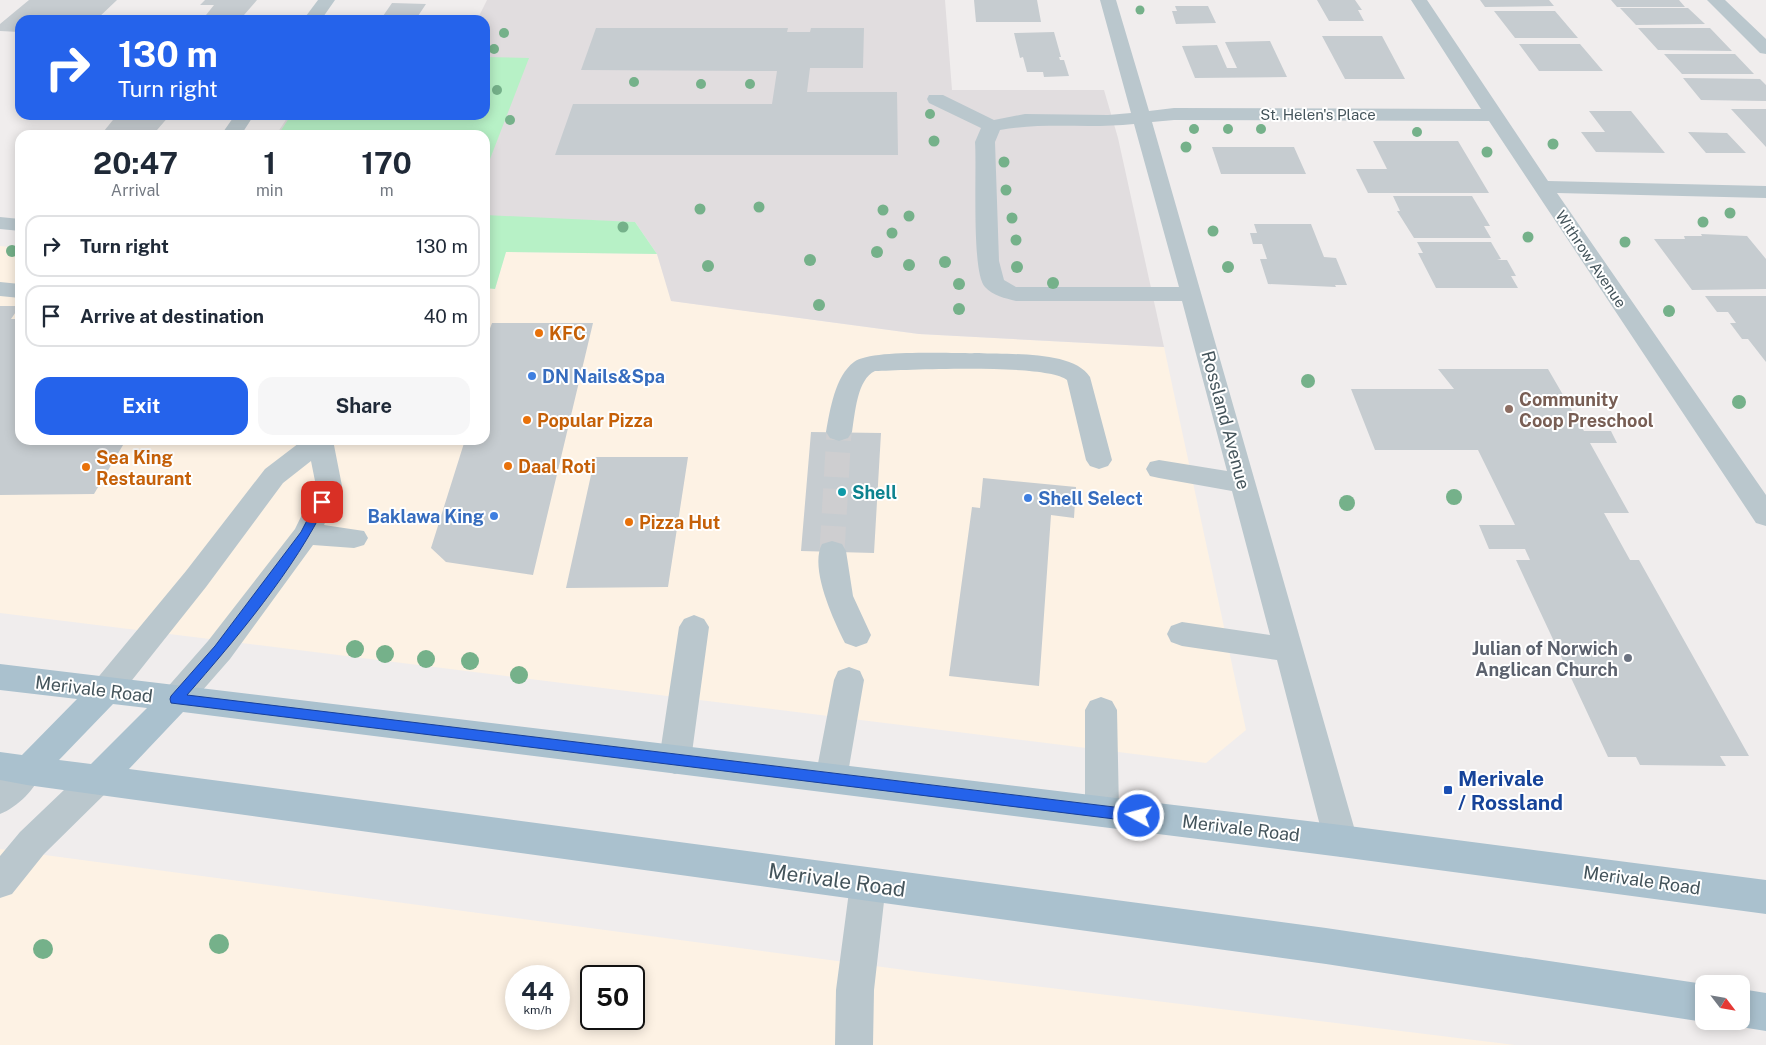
<!DOCTYPE html>
<style>
body{margin:0;font-family:"Public Sans",sans-serif;background:#f6f6f7;color:#1f2937;height:100vh;display:flex;flex-direction:column;font-size:19px;white-space:nowrap}
*{box-sizing:border-box;margin:0}
p{font-size:16px;color:#747a83}
.icon{flex:none;width:28px;height:28px;fill:none;stroke:currentColor;stroke-width:2;stroke-linecap:round;stroke-linejoin:round}
.map{position:relative;flex:1;overflow:hidden}
.side{position:absolute;left:15px;top:130px;width:475px;height:315px;display:flex;flex-direction:column;background:#fff;border-radius:15px;box-shadow:0 2px 12px #0003}
.side>*{flex:none}
.hud{position:absolute;left:15px;top:15px;width:475px;height:105px;border-radius:15px;box-shadow:0 2px 12px #0003;background:#2563eb;color:#fff;overflow:hidden}
.needle{width:32px;rotate:121deg}
.buttons{position:absolute;left:1695px;top:975px;display:grid;gap:10px}
.buttons a{display:grid;place-items:center;width:55px;height:55px;border-radius:10px;background:#fff;box-shadow:0 2px 12px #0003;font-size:25px}
.speed{position:absolute;left:505px;top:965px;display:flex;gap:10px;font-size:25px;font-weight:700;text-align:center}
.speed>*{display:grid;place-content:center;width:65px;height:65px;border-radius:50%;background:#fff;box-shadow:0 2px 12px #0003;line-height:1}
.speed small{font-size:12px;font-weight:400}
.speed .limit{border:2px solid #111;border-radius:8px;background:#fff;color:#111}
.pin{position:absolute;display:grid;place-items:center;width:42px;height:42px;color:#fff;margin:-21px;border-radius:10px;box-shadow:0 2px 8px #0006}
.me{position:absolute;width:55px;margin:-28px;rotate:277deg;stroke-linejoin:round;filter:drop-shadow(0 0 4px #0008)}
.turn{display:flex;align-items:center;gap:18px;height:105px;padding:0 20px;font-size:22px}
.turn .icon{width:65px;height:65px;stroke-width:2.5}
.turn b{display:block;font-size:35px;line-height:42px}
.eta{display:flex;justify-content:space-evenly;align-items:center;height:85px;text-align:center}
.eta b{font-size:30px;font-weight:700;line-height:35px}
.button{display:flex;gap:10px;margin-top:auto;padding:10px 20px}
.button a{flex:1;height:58px;border-radius:15px;background:#2563eb;color:#fff;font-size:20px;font-weight:700;line-height:58px;text-align:center}
.button a+a{background:#f6f6f7;color:#1f2937}
ul{padding:0;list-style:none}
li{display:flex;align-items:center;gap:15px;height:62px;margin:0 10px 8px;padding:0 10px;border:2px solid #e0e1e3;border-radius:15px}
li div{flex:1}
li b{display:block;font-size:19px}
li em{font-style:normal}
.map>svg:first-child{display:block}
</style>
<div class="map">
<svg width="1766" height="1045" viewBox="0 0 1766 1045">
<rect width="100%" height="100%" fill="#f0eded"/>
<!-- commercial -->
<path fill="#fdf2e4" fill-rule="evenodd" d="M 0,246 L 20,248 L 20,440 L 485,440 L 485,288 L 495,289 L 506,252 L 657,254 L 672,301 L 919,334 L 1164,347 L 1246,730 L 1206,763 L 0,613 Z
M 0,849 L 920,972 L 1515,1045 L 0,1045 ZM 516,976 L 559,976 L 559,1019 L 516,1019 ZM 591,976 L 634,976 L 634,1019 L 591,1019 Z"/>
<!-- education -->
<path fill="#e1dddf" d="M 487,0 L 945,0 L 952,90 L 1104,90 L 1118,138 L 1164,347 L 919,334 L 671,301 L 657,254 L 635,222 L 485,217 L 485,135 L 276,135 L 289,115 L 485,115 L 485,20 L 477,20 Z"/>
<!-- green -->
<path fill="#b7f1c6" d="M 485,57 L 529,58 L 485,172 L 485,135 L 278,135 L 291,115 L 485,115 Z
M 485,215 L 635,222 L 657,254 L 506,252 L 495,289 L 485,288 Z"/>
<!-- building -->
<path fill="#c6ccd0" d="M 29,0 L 117,0 L 97,19 L 51,18 L 48,20 L 20,20 L 20,32 L 0,31 L 0,24 Z
M 205,0 L 257,0 L 244,15 L 206,15 L 214,5 L 200,5 Z
M 974,0 L 1037,0 L 1041,22 L 976,22 Z
M 1317,0 L 1355,0 L 1362,10 L 1358,10 L 1364,21 L 1329,21 Z
M 1480,0 L 1549,0 L 1554,6 L 1485,7 Z
M 1611,0 L 1679,0 L 1685,7 L 1617,7 Z
M 392,3 L 426,4 L 418,16 L 383,16 Z
M 1175,6 L 1208,6 L 1216,23 L 1176,24 L 1172,11 L 1177,11 Z
M 1620,8 L 1688,8 L 1705,24 L 1636,25 Z
M 1494,11 L 1555,11 L 1578,38 L 1515,38 Z
M 596,28 L 788,28 L 787,32 L 810,32 L 811,28 L 864,28 L 863,68 L 810,68 L 807,92 L 897,92 L 898,155 L 555,155 L 573,104 L 772,104 L 777,71 L 581,70 Z
M 1638,28 L 1710,28 L 1732,51 L 1658,50 Z
M 1054,32 L 1061,57 L 1059,57 L 1060,60 L 1064,60 L 1069,76 L 1044,77 L 1043,72 L 1027,72 L 1023,57 L 1020,58 L 1014,33 Z
M 1322,36 L 1382,36 L 1405,79 L 1345,79 Z
M 1270,41 L 1287,77 L 1195,78 L 1182,46 L 1217,45 L 1227,68 L 1237,68 L 1225,42 Z
M 1519,44 L 1580,44 L 1603,71 L 1539,71 Z
M 1664,54 L 1735,54 L 1754,74 L 1682,74 Z
M 1683,78 L 1760,79 L 1766,85 L 1766,101 L 1701,100 Z
M 1731,109 L 1766,109 L 1766,147 Z
M 1589,111 L 1631,111 L 1665,153 L 1596,152 L 1581,132 L 1605,132 Z
M 117,115 L 170,115 L 157,130 L 104,131 Z
M 1688,132 L 1727,133 L 1746,153 L 1706,153 Z
M 1373,141 L 1458,141 L 1489,193 L 1368,193 L 1356,169 L 1387,169 Z
M 1212,147 L 1294,147 L 1306,174 L 1221,174 Z
M 1393,196 L 1472,196 L 1490,226 L 1484,226 L 1491,238 L 1414,238 L 1397,211 L 1400,211 Z
M 1254,224 L 1311,224 L 1324,257 L 1336,258 L 1347,285 L 1335,285 L 1336,287 L 1268,284 L 1260,259 L 1267,259 L 1262,244 L 1253,244 L 1250,233 L 1257,233 Z
M 1701,234 L 1747,236 L 1766,259 L 1766,289 L 1692,290 L 1654,239 L 1685,239 L 1684,236 L 1702,236 Z
M 1417,242 L 1491,242 L 1501,259 L 1497,260 L 1507,260 L 1516,276 L 1511,276 L 1518,288 L 1436,288 L 1418,253 L 1423,253 Z
M 1705,296 L 1766,296 L 1766,362 L 1748,339 L 1742,339 L 1730,323 L 1736,323 L 1728,312 L 1717,312 Z
M 0,306 L 20,306 L 11,319 L 20,319 L 20,440 L 126,440 L 94,494 L 0,495 Z
M 492,323 L 593,323 L 533,575 L 446,562 L 431,548 L 465,440 L 485,440 L 485,342 Z
M 1438,369 L 1548,369 L 1584,431 L 1611,431 L 1617,443 L 1590,443 L 1629,513 L 1604,513 L 1630,560 L 1639,560 L 1749,756 L 1720,756 L 1726,766 L 1640,765 L 1636,757 L 1608,757 L 1516,560 L 1530,560 L 1525,549 L 1489,549 L 1479,525 L 1515,525 L 1478,450 L 1375,450 L 1351,389 L 1454,389 Z
M 811,432 L 881,433 L 874,553 L 801,551 Z
M 595,457 L 688,457 L 668,587 L 566,588 Z
M 983,478 L 1076,487 L 1074,518 L 1051,515 L 1039,686 L 949,676 L 972,507 L 980,508 Z"/>
<g fill="none" stroke-linecap="round" stroke-linejoin="round">
<!-- minor-tunnel -->
<path stroke="#ceced0" stroke-width="25" stroke-dasharray="25 12" stroke-linecap="butt" d="M 832,551 L 839,432"/>
<!-- minor -->
<path fill="#bac7cd" fill-rule="evenodd" d="M 318,0 L 335,0 L 321,20 L 303,20 Z
M 1100,0 L 1116,0 L 1149,111 L 1174,108 L 1481,109 L 1411,0 L 1427,0 L 1548,181 L 1766,186 L 1766,198 L 1557,193 L 1766,495 L 1766,526 L 1756,523 L 1489,121 L 1174,120 L 1152,122 L 1358,841 L 1353,852 L 1341,857 L 1329,852 L 1324,841 L 1277,660 L 1182,646 L 1171,642 L 1167,634 L 1171,626 L 1182,622 L 1270,635 L 1232,491 L 1159,478 L 1150,476 L 1146,469 L 1150,462 L 1159,460 L 1227,471 L 1182,301 L 1016,301 C 1005,298 993,296 985,287 C 971,273 977,168 975,142 L 981,128 L 929,103 L 927,99 L 929,95 L 943,95 L 994,120 L 1025,114 L 1108,115 L 1131,113 ZM 1134,124 L 1179,287 L 1016,287 L 1004,280 L 999,261 L 995,142 L 1000,130 C 1044,122 1089,129 1134,124 Z
M 1707,0 L 1725,0 L 1766,39 L 1766,54 L 1760,53 Z
M 235,115 L 254,115 L 241,135 L 221,135 Z
M 0,217 L 20,219 L 20,231 L 0,229 Z
M 0,282 L 20,284 L 20,298 L 0,296 Z
M 979,353 C 1008,355 1073,350 1090,377 L 1112,460 L 1108,466 L 1099,469 L 1090,466 L 1086,460 L 1067,380 C 1047,363 907,370 875,371 C 857,379 855,414 852,432 L 848,438 L 839,441 L 830,438 L 826,432 C 830,410 835,376 854,362 C 871,349 954,354 979,353 Z
M 303,440 L 333,440 L 342,486 L 324,525 L 364,531 L 368,538 L 364,545 L 354,548 L 313,545 L 230,659 L 187,708 L 176,712 L 165,708 L 160,699 L 165,690 L 208,641 L 295,529 L 316,486 L 311,461 L 283,483 L 206,587 L 117,699 L 106,703 L 95,699 L 91,690 L 95,681 L 186,571 L 265,469 Z
M 832,541 L 842,544 L 846,551 L 853,596 L 871,635 L 867,643 L 856,647 L 845,643 C 834,621 809,568 822,544 Z
M 694,615 L 704,619 L 709,627 L 691,760 L 686,770 L 675,774 L 664,770 L 659,760 L 679,627 L 684,619 Z
M 849,667 L 860,671 L 864,680 L 847,779 L 843,789 L 831,793 L 819,789 L 815,779 L 834,680 L 838,671 Z
M 1101,697 L 1112,701 L 1117,710 L 1119,811 L 1114,822 L 1102,826 L 1090,822 L 1085,811 L 1085,710 L 1090,701 Z
M 27,757 L 39,761 L 43,771 C 35,789 18,807 0,814 L 0,777 L 15,761 Z
M 99,764 L 111,768 L 115,778 L 111,788 L 44,854 L 12,894 L 0,898 L 0,856 L 20,832 L 87,768 Z
M 868,868 L 880,872 L 886,884 L 874,990 L 873,1045 L 835,1045 L 836,990 L 850,884 L 856,872 Z"/>
<!-- major -->
<path fill="#aac1ce" fill-rule="evenodd" d="M 0,664 L 1341,825 L 1766,880 L 1766,914 L 1341,857 L 183,712 L 129,769 L 1326,928 L 1704,984 L 1704,1022 L 1326,964 L 27,785 L 0,780 L 0,752 L 22,755 L 77,699 L 0,690 ZM 113,704 L 147,708 L 91,764 L 59,760 Z
M 1741,989 L 1766,993 L 1766,1031 L 1741,1027 L 1728,1021 L 1741,1021 Z"/>
</g>
<!-- trees -->
<g fill="#75b18a">
<circle cx="1140" cy="10" r="4.5"/>
<circle cx="504" cy="33" r="5"/>
<circle cx="494" cy="49" r="5"/>
<circle cx="634" cy="82" r="5"/>
<circle cx="701" cy="84" r="5"/>
<circle cx="750" cy="84" r="5"/>
<circle cx="497" cy="90" r="5"/>
<circle cx="930" cy="114" r="5"/>
<circle cx="510" cy="120" r="5"/>
<circle cx="1194" cy="129" r="5"/>
<circle cx="1228" cy="129" r="5"/>
<circle cx="1261" cy="129" r="5"/>
<circle cx="1417" cy="132" r="5"/>
<circle cx="934" cy="141" r="5.5"/>
<circle cx="1553" cy="144" r="5.5"/>
<circle cx="1186" cy="147" r="5.5"/>
<circle cx="1487" cy="152" r="5.5"/>
<circle cx="1004" cy="162" r="5.5"/>
<circle cx="1006" cy="190" r="5.5"/>
<circle cx="759" cy="207" r="5.5"/>
<circle cx="700" cy="209" r="5.5"/>
<circle cx="883" cy="210" r="5.5"/>
<circle cx="1730" cy="213" r="5.5"/>
<circle cx="909" cy="216" r="5.5"/>
<circle cx="1012" cy="218" r="5.5"/>
<circle cx="1703" cy="222" r="5.5"/>
<circle cx="623" cy="227" r="5.5"/>
<circle cx="1213" cy="231" r="5.5"/>
<circle cx="892" cy="233" r="5.5"/>
<circle cx="1528" cy="237" r="5.5"/>
<circle cx="1016" cy="240" r="5.5"/>
<circle cx="1625" cy="242" r="5.5"/>
<circle cx="12" cy="251" r="6"/>
<circle cx="877" cy="252" r="6"/>
<circle cx="810" cy="260" r="6"/>
<circle cx="945" cy="262" r="6"/>
<circle cx="909" cy="265" r="6"/>
<circle cx="708" cy="266" r="6"/>
<circle cx="1017" cy="267" r="6"/>
<circle cx="1228" cy="267" r="6"/>
<circle cx="1053" cy="283" r="6"/>
<circle cx="959" cy="284" r="6"/>
<circle cx="819" cy="305" r="6"/>
<circle cx="959" cy="309" r="6"/>
<circle cx="1669" cy="311" r="6"/>
<circle cx="1308" cy="381" r="7"/>
<circle cx="1739" cy="402" r="7"/>
<circle cx="1454" cy="497" r="8"/>
<circle cx="1347" cy="503" r="8"/>
<circle cx="355" cy="649" r="9"/>
<circle cx="385" cy="654" r="9"/>
<circle cx="426" cy="659" r="9"/>
<circle cx="470" cy="661" r="9"/>
<circle cx="519" cy="675" r="9"/>
<circle cx="219" cy="944" r="10"/>
<circle cx="43" cy="949" r="10"/>
</g>
<!-- route -->
<path fill="#2563eb" stroke="#184099" d="M 322,498 L 327,502 C 295,569 236,639 187,695 L 1139,810 L 1144,811 L 1146,816 L 1144,820 L 1139,822 L 171,703 L 170,699 L 171,696 L 215,646 L 301,532 L 318,499 Z"/>
<!-- markers -->
<g fill="#e8710a" stroke="#fff" stroke-width="2">
<circle cx="539" cy="333" r="5"/>
<circle cx="527" cy="420" r="5"/>
<circle cx="508" cy="466" r="5"/>
<circle cx="86" cy="467" r="5"/>
<circle cx="629" cy="522" r="5"/>
</g>
<g fill="#3f7fe0" stroke="#fff" stroke-width="2">
<circle cx="532" cy="376" r="5"/>
<circle cx="1028" cy="498" r="5"/>
<circle cx="494" cy="516" r="5"/>
</g>
<circle fill="#8d6e63" stroke="#fff" stroke-width="2" cx="1509" cy="409" r="5"/>
<circle fill="#0f9aa8" stroke="#fff" stroke-width="2" cx="842" cy="492" r="5"/>
<circle fill="#6b7280" stroke="#fff" stroke-width="2" cx="1628" cy="658" r="5"/>
<rect fill="#1a4fb4" stroke="#fff" stroke-width="2" x="1443" y="785" width="10" height="10" rx="2.5"/>
<g text-anchor="middle" dominant-baseline="central" stroke-width="4" stroke-linejoin="round" paint-order="stroke">
<!-- far-street labels -->
<g font-size="15" fill="#44545b" stroke="#fff">
<text x="1318" y="114">St. Helen's Place</text>
<text transform="translate(1591 259) rotate(56)">Withrow Avenue</text>
</g>
<!-- food labels -->
<g font-size="18" font-weight="bold" fill="#c56008" stroke="#fff" text-anchor="start">
<text x="549" y="333">KFC</text>
<text x="537" y="420">Popular Pizza</text>
<text x="96" y="457">Sea King<tspan x="96" dy="21">Restaurant</tspan></text>
<text x="518" y="466">Daal Roti</text>
<text x="639" y="522">Pizza Hut</text>
</g>
<!-- shop labels -->
<g font-size="18" font-weight="bold" fill="#366cbe" stroke="#fff" text-anchor="start">
<text x="542" y="376">DN Nails&amp;Spa</text>
<text x="1038" y="498">Shell Select</text>
<text x="484" y="516" text-anchor="end">Baklawa King</text>
</g>
<!-- education labels -->
<g font-size="18" font-weight="bold" fill="#785e54" stroke="#fff" text-anchor="start">
<text x="1519" y="399">Community<tspan x="1519" dy="21">Coop Preschool</tspan></text>
</g>
<!-- street labels -->
<g font-size="18" fill="#44545b" stroke="#fff">
<text transform="translate(1226 420) rotate(75)">Rossland Avenue</text>
<text transform="translate(94 689) rotate(7)">Merivale Road</text>
<text transform="translate(1241 828) rotate(7)">Merivale Road</text>
<text transform="translate(1642 880) rotate(8)">Merivale Road</text>
</g>
<!-- culture labels -->
<g font-size="18" font-weight="bold" fill="#0d838f" stroke="#fff" text-anchor="start">
<text x="852" y="492">Shell</text>
</g>
<!-- worship labels -->
<g font-size="18" font-weight="bold" fill="#5b616d" stroke="#fff" text-anchor="end">
<text x="1618" y="648">Julian of Norwich<tspan x="1618" dy="21">Anglican Church</tspan></text>
</g>
<!-- near-transit labels -->
<g font-size="21" font-weight="bold" fill="#164399" stroke="#fff" text-anchor="start">
<text x="1458" y="778">Merivale<tspan x="1458" dy="24">/ Rossland</tspan></text>
</g>
<!-- near-street labels -->
<g font-size="21" fill="#44545b" stroke="#fff">
<text transform="translate(837 880) rotate(8)">Merivale Road</text>
</g>
</g>
</svg>
<div class="buttons">
<a><svg class="needle" viewBox="-14 -14 28 28"><path d="M0-13l5 13h-10z" fill="#e53935"/><path d="M0 13l5-13h-10z" fill="#747a83"/></svg></a>
</div>
<div class="speed"><div>44<small>km/h</small></div><div class="limit">50</div></div>
<div class="pin" style="left:322px;top:502px;background:#d93025"><svg class="icon" aria-label="arrive" viewBox="0 0 24 24"><path d="M6 21V4h12l-3 4 3 4H6"/></svg></div>
<svg class="me" style="left:1139px;top:816px" viewBox="-20 -20 40 40"><circle r="17" fill="#2563eb" stroke="#fff" stroke-width="3"/><path d="M0-11L8 9 0 5-8 9z" fill="#fff"/></svg>
<div class="hud">
<div class="turn"><svg class="icon" aria-label="right" viewBox="0 0 24 24"><path d="M7 20v-9h11M14 6l5 5-5 5"/></svg><div><b>130 m</b>Turn right</div></div>
</div>
<section class="side">
<div class="eta">
<div><b>20:47</b><p>Arrival</p></div>
<div><b>1</b><p>min</p></div>
<div><b>170</b><p>m</p></div>
</div>
<ul>
<li><svg class="icon" aria-label="right" viewBox="0 0 24 24"><path d="M7 20v-9h11M14 6l5 5-5 5"/></svg><div><b>Turn right</b></div><em>130 m</em></li>
<li><svg class="icon" aria-label="arrive" viewBox="0 0 24 24"><path d="M6 21V4h12l-3 4 3 4H6"/></svg><div><b>Arrive at destination</b></div><em>40 m</em></li>
</ul>
<div class="button"><a>Exit</a><a>Share</a></div>
</section>
</div>
